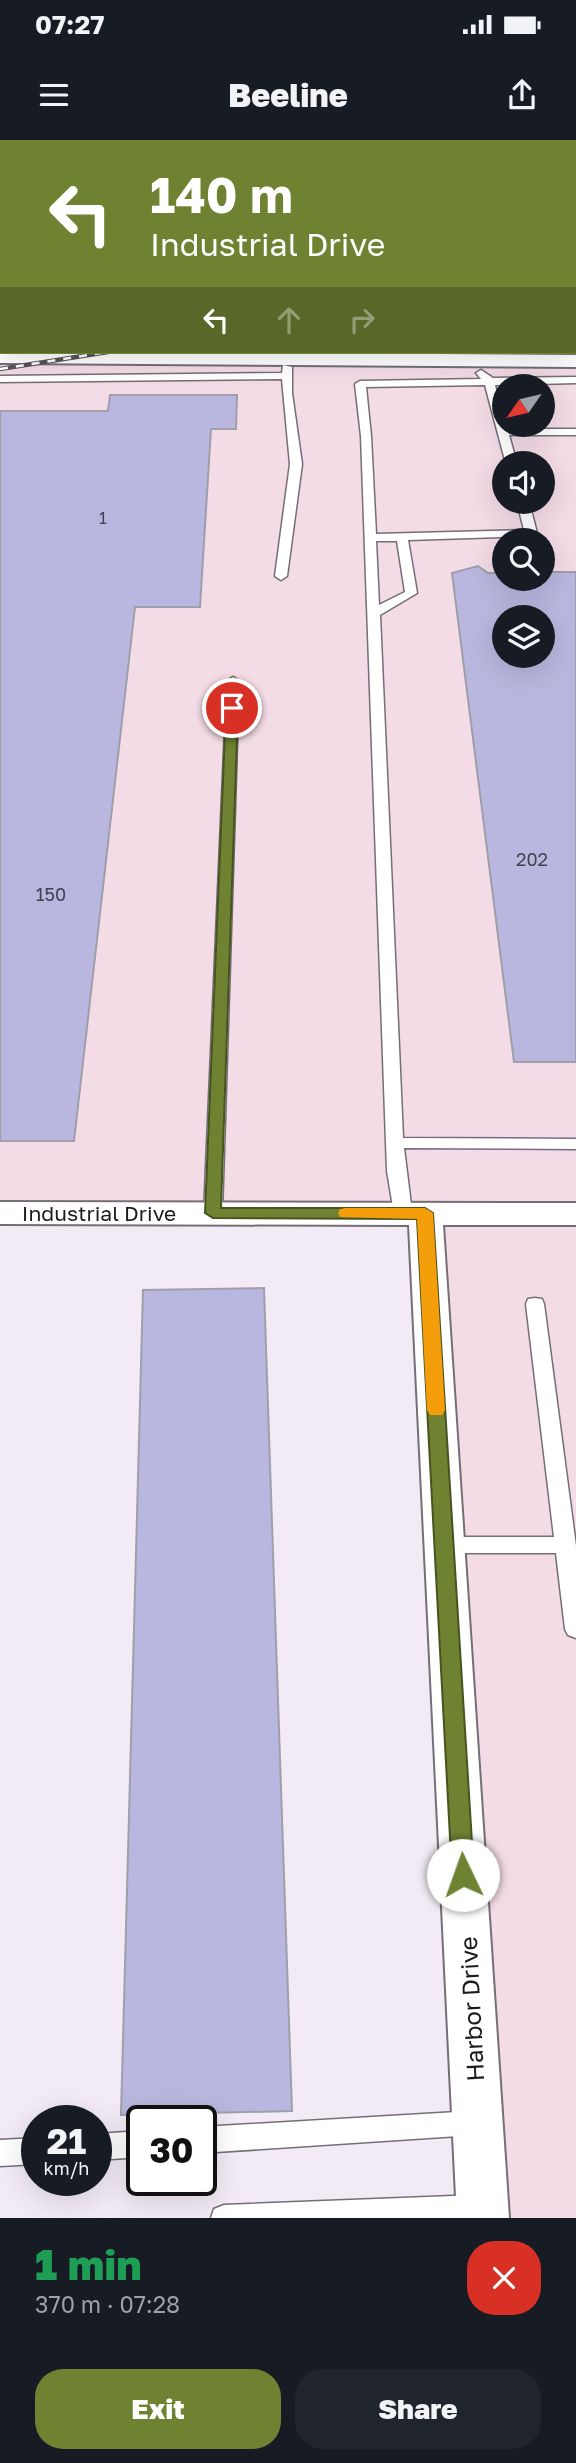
<!DOCTYPE html>
<meta charset="utf-8">
<style>
body{margin:0;font-family:"Golos Text",sans-serif;background:#20242c;color:#f1f3f6;height:100vh;display:flex;flex-direction:column;font-size:26px;white-space:nowrap}
*{box-sizing:border-box;margin:0}
p{font-size:23px;color:#9ea1a6}
.icon{flex:none;width:38px;height:38px;fill:none;stroke:currentColor;stroke-width:2;stroke-linecap:round;stroke-linejoin:round}
.map{position:relative;height:2078px;overflow:hidden}
.panel{display:flex;flex-direction:column;background:#171b24;flex:1}
.panel>*{flex:none}
.guide{position:absolute;left:0px;top:0px;width:578px;height:214px;box-shadow:0 7px 28px #0002;background:#6f8232;color:#fff;overflow:hidden}
.needle{width:46px;rotate:236deg}
.buttons{position:absolute;left:492px;top:234px;display:grid;gap:14px}
.buttons a{display:grid;place-items:center;width:63px;height:63px;border-radius:50%;background:#171b24;box-shadow:0 7px 28px #0002;font-size:35px}
.speed{position:absolute;left:21px;top:1965px;display:flex;gap:14px;font-size:35px;font-weight:700;text-align:center}
.speed>*{display:grid;place-content:center;width:91px;height:91px;border-radius:50%;background:#171b24;box-shadow:0 7px 28px #0002;line-height:1}
.speed small{font-size:18px;font-weight:400}
.speed .limit{border:4px solid #111;border-radius:10px;background:#fff;color:#111}
.pin{position:absolute;display:grid;place-items:center;width:60px;height:60px;color:#fff;margin:-30px;border:4px solid #fff;border-radius:50%;box-shadow:0 2px 7px #0007}
.me{position:absolute;width:77px;margin:-38px;rotate:357deg;stroke-linejoin:round;filter:drop-shadow(0 0 5px #0008)}
.turn{display:flex;align-items:center;gap:24px;height:147px;padding:0 35px;font-size:32px}
.turn .icon{width:91px;height:91px;stroke-width:2.5}
.turn b{display:block;font-size:49px;line-height:60px}
.lanes{display:flex;align-items:center;height:66px;padding:0 35px;background:#0003;justify-content:center;gap:35px;direction:ltr}
.lanes .off{opacity:.35}
.round{display:grid;place-items:center;flex:none;width:74px;height:74px;border-radius:28px;background:#20242c}
.headline{display:flex;align-items:center;justify-content:space-between;height:119px;padding:0 35px}
h1{font-size:42px;font-weight:800;line-height:52px;color:#1e9e55}
.cta{display:flex;gap:14px;margin-top:auto;padding:14px 35px}
.cta a{flex:1;height:80px;border-radius:28px;background:#6f8232;color:#fff;font-size:28px;font-weight:800;line-height:80px;text-align:center}
.cta a+a{background:#20242c;color:#f1f3f6}
.status{display:flex;justify-content:space-between;align-items:center;height:49px;padding:0 35px;background:#171b24;direction:ltr}
.status svg{height:19px;fill:currentColor}
header{display:flex;justify-content:space-between;align-items:center;height:91px;padding:0 35px;background:#171b24;font-size:32px;font-weight:800}
.map>svg:first-child{display:block}
</style>
<div class="status"><b>07:27</b><svg viewBox="0 0 49 12"><path d="M0 12V9h3v3zM5 12V6h3v6zM10 12V3h3v9zM15 12V0h3v12zM26 1h20v11H26zM47 4h2v5h-2z"/></svg></div>
<header><svg class="icon" aria-label="menu" viewBox="0 0 24 24"><path d="M4 6h16M4 12h16M4 18h16"/></svg>Beeline<svg class="icon" aria-label="share" viewBox="0 0 24 24"><path d="M12 15V3M7 8l5-5 5 5M5 13v7h14v-7"/></svg></header>
<div class="map">
<svg width="576" height="2078" viewBox="0 0 576 2078">
<rect width="100%" height="100%" fill="#f2ebf5"/>
<!-- industrial -->
<path fill="#f4dce7" fill-rule="evenodd" d="M 165,0 L 567,0 L 568,2 L 163,2 Z
M 576,21 L 576,2078 L 478,2078 L 408,1074 L 0,1073 L 0,40 L 2,212 L 576,212 ZM 504,247 L 542,247 L 542,285 L 504,285 ZM 504,324 L 542,324 L 542,362 L 504,362 ZM 504,401 L 542,401 L 542,439 L 504,439 ZM 504,478 L 542,478 L 542,516 L 504,516 Z"/>
<!-- building -->
<path fill="#b9b7df" stroke="#9f9faa" stroke-width="2" fill-rule="evenodd" d="M 110,255 L 237,255 L 236,289 L 211,289 L 200,467 L 135,467 L 74,1001 L 0,1001 L 0,271 L 108,271 Z
M 478,426 L 488,433 L 504,433 L 504,439 L 542,439 L 542,432 L 576,432 L 576,922 L 514,922 L 452,433 ZM 504,478 L 542,478 L 542,516 L 504,516 Z
M 264,1148 L 292,1971 L 121,1975 L 143,1150 Z"/>
<g fill="none" stroke-linecap="round" stroke-linejoin="round">
<!-- lane casing -->
<g stroke="#756e77" stroke-width="3">
<path id="lane" d="M 223,0 L 232,0 L 222,2 Z
M 0,35 L 2,35 L 2,41 L 0,41 Z
M 2,87 L 2,94 L 0,95 L 0,88 Z
M 283,225 L 292,227 L 292,253 L 302,324 L 287,436 L 281,440 L 275,436 L 290,324 L 282,239 L 0,242 L 0,236 L 282,233 Z
M 481,230 L 493,238 L 576,237 L 576,243 L 495,245 L 504,285 L 508,289 L 576,289 L 576,295 L 509,295 L 517,324 L 506,324 L 485,245 L 366,247 L 371,296 L 376,394 L 524,390 L 517,362 L 529,362 L 537,393 L 531,396 L 408,400 L 417,453 L 380,475 L 403,998 L 576,999 L 576,1009 L 404,1008 L 412,1073 L 403,1079 L 394,1073 L 387,1031 L 361,296 L 355,244 L 360,241 L 481,239 L 476,233 ZM 376,401 L 397,401 L 405,452 L 379,465 Z
M 233,537 L 239,541 L 222,1073 L 213,1079 L 204,1073 L 227,541 Z
M 535,1158 L 542,1159 L 544,1164 L 576,1406 L 576,1498 L 568,1495 L 565,1489 L 556,1413 L 444,1413 L 437,1411 L 434,1405 L 437,1399 L 444,1397 L 554,1397 L 526,1164 L 528,1159 Z
M 474,1971 L 483,1974 L 487,1983 L 483,1992 L 474,1995 L 201,2013 L 201,1987 Z
M 142,1991 L 142,2017 L 96,2020 L 96,1994 Z
M 37,1998 L 37,2024 L 0,2026 L 0,2000 Z
M 479,2055 L 488,2059 L 492,2068 L 487,2078 L 211,2078 L 214,2069 L 224,2065 Z"/>
</g>
<!-- street casing -->
<g stroke="#756e77" stroke-width="4">
<path id="street" d="M 0,211 L 576,215 L 576,227 L 0,223 Z
M 0,1062 L 576,1063 L 576,1085 L 443,1085 L 509,2078 L 457,2078 L 409,1085 L 0,1084 Z"/>
</g>
<!-- lane -->
<use href="#lane" fill="#fff" fill-rule="evenodd"/>
<!-- street -->
<use href="#street" fill="#fff" fill-rule="evenodd"/>
<!-- rail casing -->
<g stroke="#585359" stroke-width="4.5">
<path id="rail" d="M 0,229 L 108,212"/>
</g>
<!-- rail -->
<use href="#rail" stroke="#fff" stroke-width="2.5" stroke-dasharray="8" stroke-linecap="butt"/>
</g>
<!-- route -->
<path fill="#6f8232" stroke="#485420" stroke-width="2" d="M 232,564 L 238,568 L 221,1068 L 425,1068 L 433,1073 L 474,1735 L 471,1742 L 463,1745 L 455,1742 L 452,1735 L 417,1079 L 213,1078 L 205,1073 L 226,568 Z"/>
<!-- slow -->
<path fill="#f59e0b" d="M 346,1068 L 425,1068 L 433,1073 L 445,1270 L 442,1275 L 430,1275 L 427,1270 L 417,1079 L 340,1077 L 338,1073 L 340,1069 Z"/>
<g text-anchor="middle" dominant-baseline="central" stroke-width="5" stroke-linejoin="round" paint-order="stroke">
<!-- far-number labels -->
<g font-size="16" fill="#44414e">
<text x="103" y="378">1</text>
</g>
<!-- number labels -->
<g font-size="18" fill="#44414e">
<text x="532" y="719">202</text>
<text x="51" y="754">150</text>
</g>
<!-- street labels -->
<g font-size="21" fill="#1d1a1e" stroke="#fff">
<text x="99" y="1073">Industrial Drive</text>
</g>
<!-- near-street labels -->
<g font-size="24" fill="#1d1a1e" stroke="#fff">
<text transform="translate(471 1869) rotate(-93)">Harbor Drive</text>
</g>
</g>
</svg>
<div class="buttons">
<a><svg class="needle" viewBox="-14 -14 28 28"><path d="M0-13l5 13h-10z" fill="#e53935"/><path d="M0 13l5-13h-10z" fill="#9ea1a6"/></svg></a>
<a><svg class="icon" aria-label="sound" viewBox="0 0 24 24"><path d="M4 9h4l5-4v14l-5-4H4zM17 9q2 3 0 6"/></svg></a>
<a><svg class="icon" aria-label="search" viewBox="0 0 24 24"><circle cx="10" cy="10" r="6"/><path d="M15 15l6 6"/></svg></a>
<a><svg class="icon" aria-label="layers" viewBox="0 0 24 24"><path d="M12 4l9 5-9 5-9-5zM3 14l9 5 9-5"/></svg></a>
</div>
<div class="speed"><div>21<small>km/h</small></div><div class="limit">30</div></div>
<div class="pin" style="left:232px;top:568px;background:#d93025"><svg class="icon" aria-label="arrive" viewBox="0 0 24 24"><path d="M6 21V4h12l-3 4 3 4H6"/></svg></div>
<svg class="me" style="left:463px;top:1735px" viewBox="-20 -20 40 40"><circle r="19" fill="#fff"/><path d="M0-13L10 11 0 6-10 11z" fill="#6f8232"/></svg>
<div class="guide">
<div class="turn"><svg class="icon" aria-label="left" viewBox="0 0 24 24"><path d="M17 20v-9H6M10 6l-5 5 5 5"/></svg><div><b>140 m</b>Industrial Drive</div></div>
<div class="lanes"><svg class="icon" aria-label="left" viewBox="0 0 24 24"><path d="M17 20v-9H6M10 6l-5 5 5 5"/></svg><svg class="icon off" aria-label="ahead" viewBox="0 0 24 24"><path d="M12 20V5M6 11l6-6 6 6"/></svg><svg class="icon off" aria-label="right" viewBox="0 0 24 24"><path d="M7 20v-9h11M14 6l5 5-5 5"/></svg></div>
</div>
</div>
<section class="panel">
<div class="headline"><div><h1>1 min</h1><p>370 m · 07:28</p></div><a class="round" style="background:#d93025;color:#fff"><svg class="icon" aria-label="close" viewBox="0 0 24 24"><path d="M6 6l12 12M18 6L6 18"/></svg></a></div>
<div class="cta"><a>Exit</a><a>Share</a></div>
</section>
